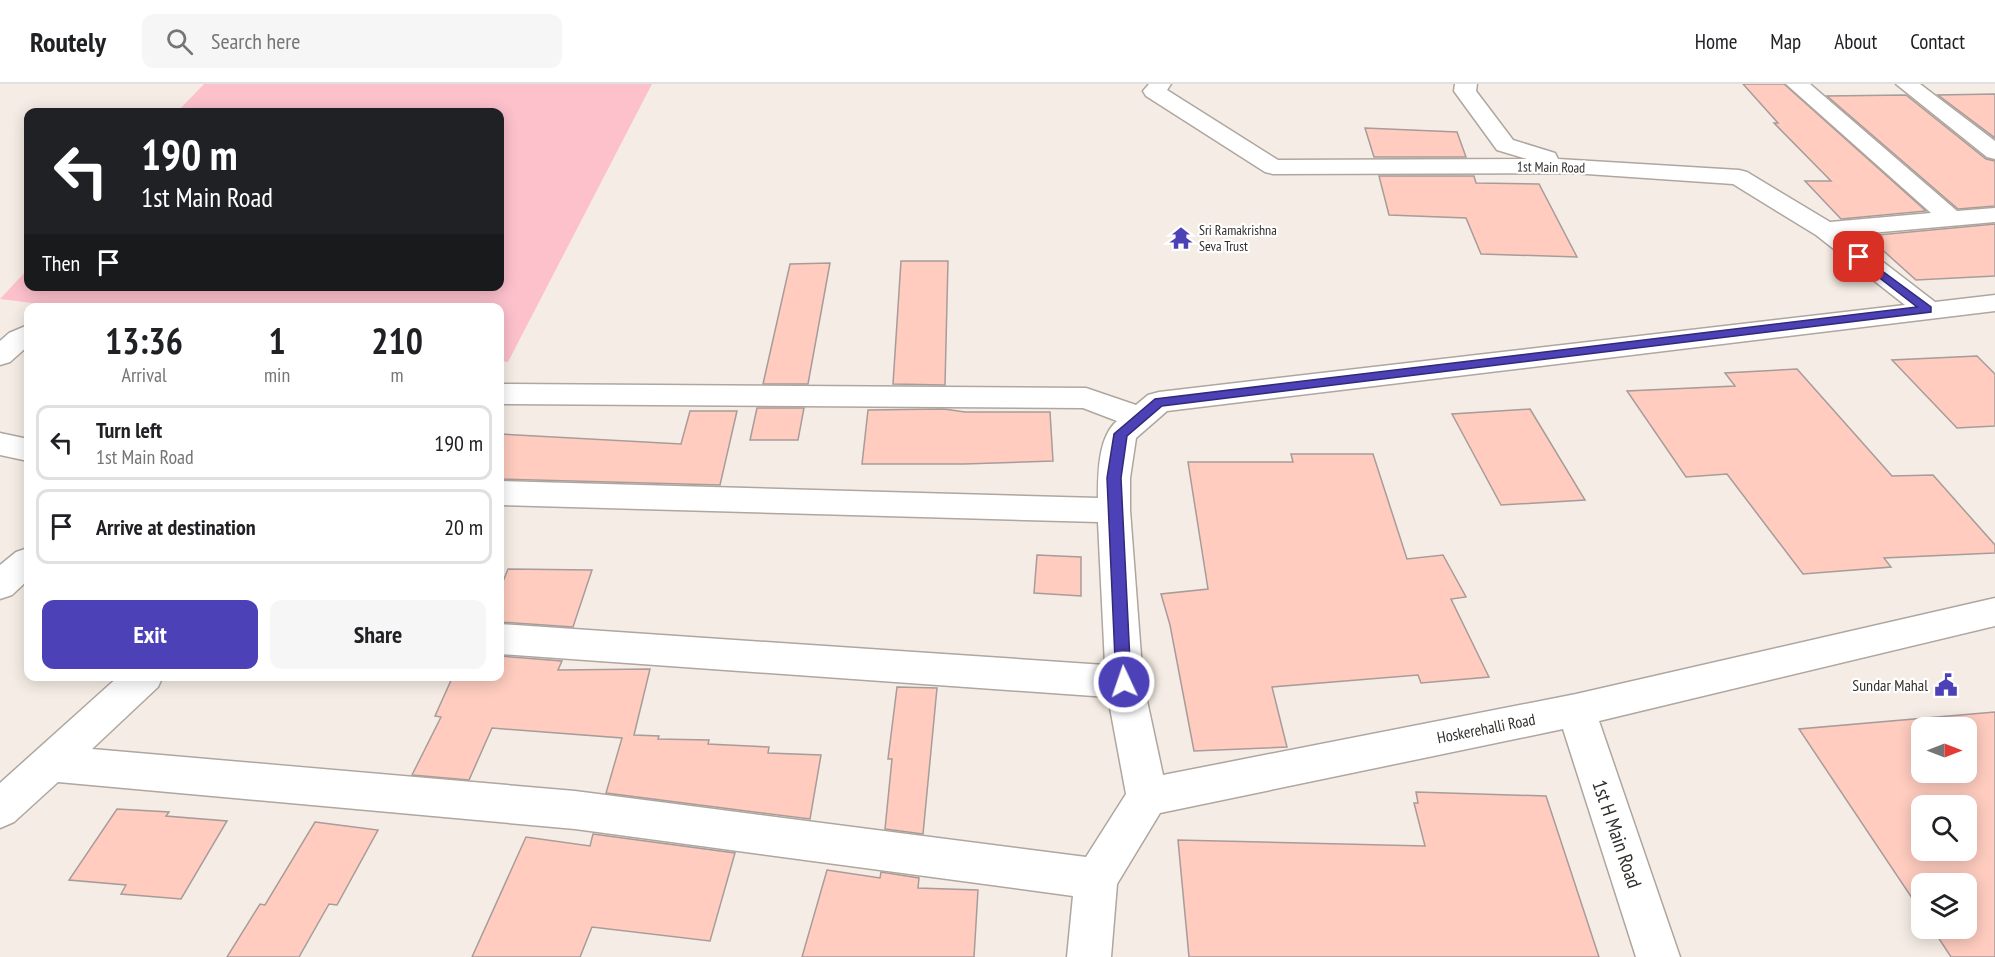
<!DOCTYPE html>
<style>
body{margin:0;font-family:"PT Sans Narrow",sans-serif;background:#f6f6f6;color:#202124;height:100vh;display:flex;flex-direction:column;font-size:22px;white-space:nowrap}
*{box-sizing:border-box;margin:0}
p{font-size:20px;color:#757577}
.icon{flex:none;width:33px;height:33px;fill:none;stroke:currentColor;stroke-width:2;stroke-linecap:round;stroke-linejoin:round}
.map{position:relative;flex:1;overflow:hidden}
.panel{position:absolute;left:24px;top:219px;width:480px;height:378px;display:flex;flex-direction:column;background:#fff;border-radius:12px;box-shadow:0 3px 15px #0003}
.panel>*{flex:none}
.banner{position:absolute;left:24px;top:24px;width:480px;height:183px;border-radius:12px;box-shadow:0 3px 15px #0003;background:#202124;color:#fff;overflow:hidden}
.needle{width:39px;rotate:90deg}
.buttons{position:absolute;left:1911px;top:633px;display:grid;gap:12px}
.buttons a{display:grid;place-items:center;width:66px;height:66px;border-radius:12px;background:#fff;box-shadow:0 3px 15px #0003;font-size:30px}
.pin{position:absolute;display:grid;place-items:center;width:51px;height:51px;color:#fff;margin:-26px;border-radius:12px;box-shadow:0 3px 9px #0006}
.me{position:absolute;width:66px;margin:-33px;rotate:357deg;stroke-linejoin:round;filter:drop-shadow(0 0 4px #0008)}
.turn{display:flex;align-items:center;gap:21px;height:126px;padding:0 18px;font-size:27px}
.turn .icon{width:78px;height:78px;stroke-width:2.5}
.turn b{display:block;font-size:42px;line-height:51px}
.then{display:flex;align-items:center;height:57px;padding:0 18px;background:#0003;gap:12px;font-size:22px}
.eta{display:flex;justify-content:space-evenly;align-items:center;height:102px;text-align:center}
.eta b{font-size:36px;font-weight:700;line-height:42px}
.action{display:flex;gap:12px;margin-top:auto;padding:12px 18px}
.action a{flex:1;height:69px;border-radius:12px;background:#4d41b7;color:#fff;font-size:24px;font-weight:700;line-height:69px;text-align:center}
.action a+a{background:#f6f6f6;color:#202124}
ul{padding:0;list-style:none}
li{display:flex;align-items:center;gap:18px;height:75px;margin:0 12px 9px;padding:0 6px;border:3px solid #e0e0e0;border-radius:12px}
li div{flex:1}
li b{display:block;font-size:22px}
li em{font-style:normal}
header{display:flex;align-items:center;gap:36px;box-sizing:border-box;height:84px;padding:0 30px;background:#fff;border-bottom:2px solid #e0e0e0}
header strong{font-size:28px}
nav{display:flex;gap:33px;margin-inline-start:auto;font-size:21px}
.search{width:420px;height:54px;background:#f6f6f6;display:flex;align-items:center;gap:15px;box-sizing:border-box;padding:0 21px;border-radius:12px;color:#757577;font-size:22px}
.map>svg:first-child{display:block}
</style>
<header>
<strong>Routely</strong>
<div class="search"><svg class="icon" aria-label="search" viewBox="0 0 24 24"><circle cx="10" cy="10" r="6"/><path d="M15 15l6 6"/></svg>Search here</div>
<nav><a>Home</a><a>Map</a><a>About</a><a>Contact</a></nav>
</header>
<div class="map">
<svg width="1995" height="873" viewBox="0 0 1995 873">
<rect width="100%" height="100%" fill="#f5ede5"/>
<!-- green -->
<path fill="#fdc1cc" d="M 204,0 L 652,0 L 508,278 L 500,277 L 500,224 L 71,224 L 0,215 L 28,185 L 28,202 L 500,202 L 500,28 L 177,28 Z"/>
<!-- building -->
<path fill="#ffccbf" stroke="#a79c99" stroke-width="1.5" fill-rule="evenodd" d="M 1743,0 L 1784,0 L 1926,127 L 1841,135 L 1805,97 L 1831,97 L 1774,39 L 1778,39 Z
M 1995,10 L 1995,54 L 1938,11 Z
M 1906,11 L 1986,75 L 1995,77 L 1995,122 L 1958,125 L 1827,12 Z
M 1365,44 L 1457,48 L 1466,73 L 1374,73 Z
M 1379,92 L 1474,92 L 1476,99 L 1539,100 L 1577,173 L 1481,170 L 1466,134 L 1389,131 Z
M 1995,140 L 1995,192 L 1916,196 L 1867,152 Z
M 901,177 L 948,177 L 945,301 L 893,300 Z
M 830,179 L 808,300 L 763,300 L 790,180 Z
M 1977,272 L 1995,290 L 1995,342 L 1957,344 L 1892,276 Z
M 1797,285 L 1892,392 L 1933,391 L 1995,461 L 1995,469 L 1884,474 L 1891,483 L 1803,490 L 1727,390 L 1686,393 L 1627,307 L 1735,302 L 1725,289 Z
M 757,324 L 804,324 L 798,356 L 750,356 Z
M 944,325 L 965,328 L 1050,328 L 1053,377 L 964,380 L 862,380 L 868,326 Z
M 1530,325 L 1585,416 L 1501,421 L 1452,330 Z
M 690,327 L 737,327 L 720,401 L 500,395 L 500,350 L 681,360 Z
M 1291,370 L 1373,370 L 1407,475 L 1443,471 L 1466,513 L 1451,515 L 1489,593 L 1421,599 L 1418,591 L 1272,603 L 1287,663 L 1194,667 L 1170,541 L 1161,510 L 1208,505 L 1188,378 L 1293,378 Z
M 1037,471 L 1081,473 L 1081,512 L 1034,509 Z
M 508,485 L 592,486 L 573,543 L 500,538 L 500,505 Z
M 500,572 L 562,577 L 558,586 L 650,585 L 634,651 L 659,652 L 658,655 L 709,656 L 708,660 L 769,663 L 768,669 L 821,671 L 810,735 L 606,709 L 622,654 L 492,644 L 469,696 L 412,691 L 441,633 L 435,632 L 453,592 L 500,592 Z
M 897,603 L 937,604 L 923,750 L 885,745 L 892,675 L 888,675 Z
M 1995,628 L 1995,873 L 1951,873 L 1932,844 L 1966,844 L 1966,800 L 1922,800 L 1922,829 L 1799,645 ZM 1922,644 L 1966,644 L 1966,688 L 1922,688 ZM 1922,722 L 1966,722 L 1966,766 L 1922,766 Z
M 1416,708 L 1546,712 L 1599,873 L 1189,873 L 1178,756 L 1425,762 L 1414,719 L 1418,719 Z
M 117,725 L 169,728 L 166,732 L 227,737 L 181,815 L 121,810 L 126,801 L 69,796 Z
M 315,738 L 378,746 L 337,821 L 329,820 L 299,873 L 227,873 L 260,820 L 265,821 Z
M 593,750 L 735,769 L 710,857 L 592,843 L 580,873 L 472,873 L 526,753 L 590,762 Z
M 827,786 L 880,794 L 881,788 L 919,794 L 918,804 L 978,806 L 974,873 L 802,873 Z"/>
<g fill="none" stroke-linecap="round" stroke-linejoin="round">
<!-- minor casing -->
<g stroke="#aea69f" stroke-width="3">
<path id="minor" d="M 1149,0 L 1171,0 L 1167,6 L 1278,76 L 1527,75 L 1497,66 L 1454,7 L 1455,0 L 1477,0 L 1476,7 L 1513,56 L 1555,69 L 1558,75 L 1739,86 L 1747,88 L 1830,138 L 1931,129 L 1786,0 L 1810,0 L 1957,127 L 1995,124 L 1995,138 L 1848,151 L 1935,218 L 1995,211 L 1995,227 L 1167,327 L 1136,354 L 1130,394 L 1130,426 L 1143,598 L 1163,691 L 1576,610 L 1995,514 L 1995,542 L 1599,637 L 1680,873 L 1636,873 L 1563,645 L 1160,729 L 1117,800 L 1111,873 L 1067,873 L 1073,812 L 575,745 L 58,698 L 14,738 L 0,744 L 0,699 L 119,592 L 163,592 L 158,603 L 92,665 L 575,707 L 1086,773 L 1126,710 L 1108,613 L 500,570 L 500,540 L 1105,581 L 1098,438 L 500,421 L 500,397 L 1098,414 C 1098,390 1098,353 1117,337 L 1083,324 L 500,320 L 500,300 L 1086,304 L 1136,321 L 1148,311 L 1159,308 L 1905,221 L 1816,151 L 1733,100 L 1572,89 L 1273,90 L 1265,88 L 1146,12 L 1143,7 Z
M 1896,0 L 1920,0 L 1995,57 L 1995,75 L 1987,73 Z
M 28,241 L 28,262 L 10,278 L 0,281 L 0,257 L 9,249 Z
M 0,349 L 28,355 L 28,377 L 0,371 Z
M 28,464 L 28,496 L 12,511 L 0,515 L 0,481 L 16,468 Z"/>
</g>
<!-- minor -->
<use href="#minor" fill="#fff" fill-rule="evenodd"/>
</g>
<!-- route -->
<path fill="#4d41b7" stroke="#322a77" stroke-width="1.5" d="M 1859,170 L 1931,223 L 1931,228 L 1162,322 L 1127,352 L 1121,394 L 1131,598 L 1129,602 L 1124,604 L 1118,602 L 1116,598 L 1107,394 L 1114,350 L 1155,315 L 1917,223 L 1855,175 L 1855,171 Z"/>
<!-- icons -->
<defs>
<g id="temple-bare" transform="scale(1.8)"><path d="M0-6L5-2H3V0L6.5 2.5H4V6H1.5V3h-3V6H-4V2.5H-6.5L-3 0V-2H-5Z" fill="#4d41b7" stroke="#fff" stroke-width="2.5" paint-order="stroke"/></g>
<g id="civic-bare" transform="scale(1.8)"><path d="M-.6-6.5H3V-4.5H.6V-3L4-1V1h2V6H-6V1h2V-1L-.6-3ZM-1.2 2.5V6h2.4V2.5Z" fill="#4d41b7" stroke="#fff" stroke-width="2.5" paint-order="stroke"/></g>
</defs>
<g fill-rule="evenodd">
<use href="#temple-bare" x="1181" y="154"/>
<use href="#civic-bare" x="1946" y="601"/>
</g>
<g text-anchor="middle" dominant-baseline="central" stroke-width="4.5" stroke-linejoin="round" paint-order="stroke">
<!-- far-street labels -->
<g font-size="14" fill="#322f2c" stroke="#fff">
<text transform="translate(1551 83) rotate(1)">1st Main Road</text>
</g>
<!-- far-poi labels -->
<g font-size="14" fill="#322f2c" stroke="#fff" text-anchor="start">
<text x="1199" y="146">Sri Ramakrishna<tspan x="1199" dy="16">Seva Trust</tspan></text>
</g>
<!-- poi labels -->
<g font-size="16" fill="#322f2c" stroke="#fff" text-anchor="end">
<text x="1928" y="601">Sundar Mahal</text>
</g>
<!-- street labels -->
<g font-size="16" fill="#322f2c" stroke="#fff">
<text transform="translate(1486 644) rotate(-11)">Hoskerehalli Road</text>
</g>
<!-- near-street labels -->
<g font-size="20" fill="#322f2c" stroke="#fff">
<text transform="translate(1617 750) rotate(71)">1st H Main Road</text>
</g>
</g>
</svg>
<div class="buttons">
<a><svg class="needle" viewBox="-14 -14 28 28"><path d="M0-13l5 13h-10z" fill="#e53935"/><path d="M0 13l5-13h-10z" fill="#757577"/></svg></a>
<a><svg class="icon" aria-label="search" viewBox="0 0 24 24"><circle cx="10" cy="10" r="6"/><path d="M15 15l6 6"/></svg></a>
<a><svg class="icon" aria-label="layers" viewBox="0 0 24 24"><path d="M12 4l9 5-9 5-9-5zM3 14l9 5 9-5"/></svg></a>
</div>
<div class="pin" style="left:1859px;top:173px;background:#d93025"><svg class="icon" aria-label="arrive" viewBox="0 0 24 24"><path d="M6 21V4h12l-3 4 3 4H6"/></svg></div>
<svg class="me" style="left:1124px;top:598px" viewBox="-20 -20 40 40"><circle r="17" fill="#4d41b7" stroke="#fff" stroke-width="3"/><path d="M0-11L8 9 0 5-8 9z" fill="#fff"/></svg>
<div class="banner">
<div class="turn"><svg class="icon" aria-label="left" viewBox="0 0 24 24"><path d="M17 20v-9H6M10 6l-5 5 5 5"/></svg><div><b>190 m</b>1st Main Road</div></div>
<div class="then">Then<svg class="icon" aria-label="arrive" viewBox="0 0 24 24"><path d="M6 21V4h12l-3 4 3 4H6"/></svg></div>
</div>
<section class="panel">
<div class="eta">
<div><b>13:36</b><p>Arrival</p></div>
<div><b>1</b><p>min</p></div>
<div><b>210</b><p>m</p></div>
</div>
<ul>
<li><svg class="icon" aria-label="left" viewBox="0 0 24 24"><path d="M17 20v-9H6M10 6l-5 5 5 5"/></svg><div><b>Turn left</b><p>1st Main Road</p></div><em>190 m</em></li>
<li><svg class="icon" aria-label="arrive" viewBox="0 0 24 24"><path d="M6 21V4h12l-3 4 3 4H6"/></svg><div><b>Arrive at destination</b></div><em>20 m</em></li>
</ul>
<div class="action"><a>Exit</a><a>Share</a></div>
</section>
</div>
